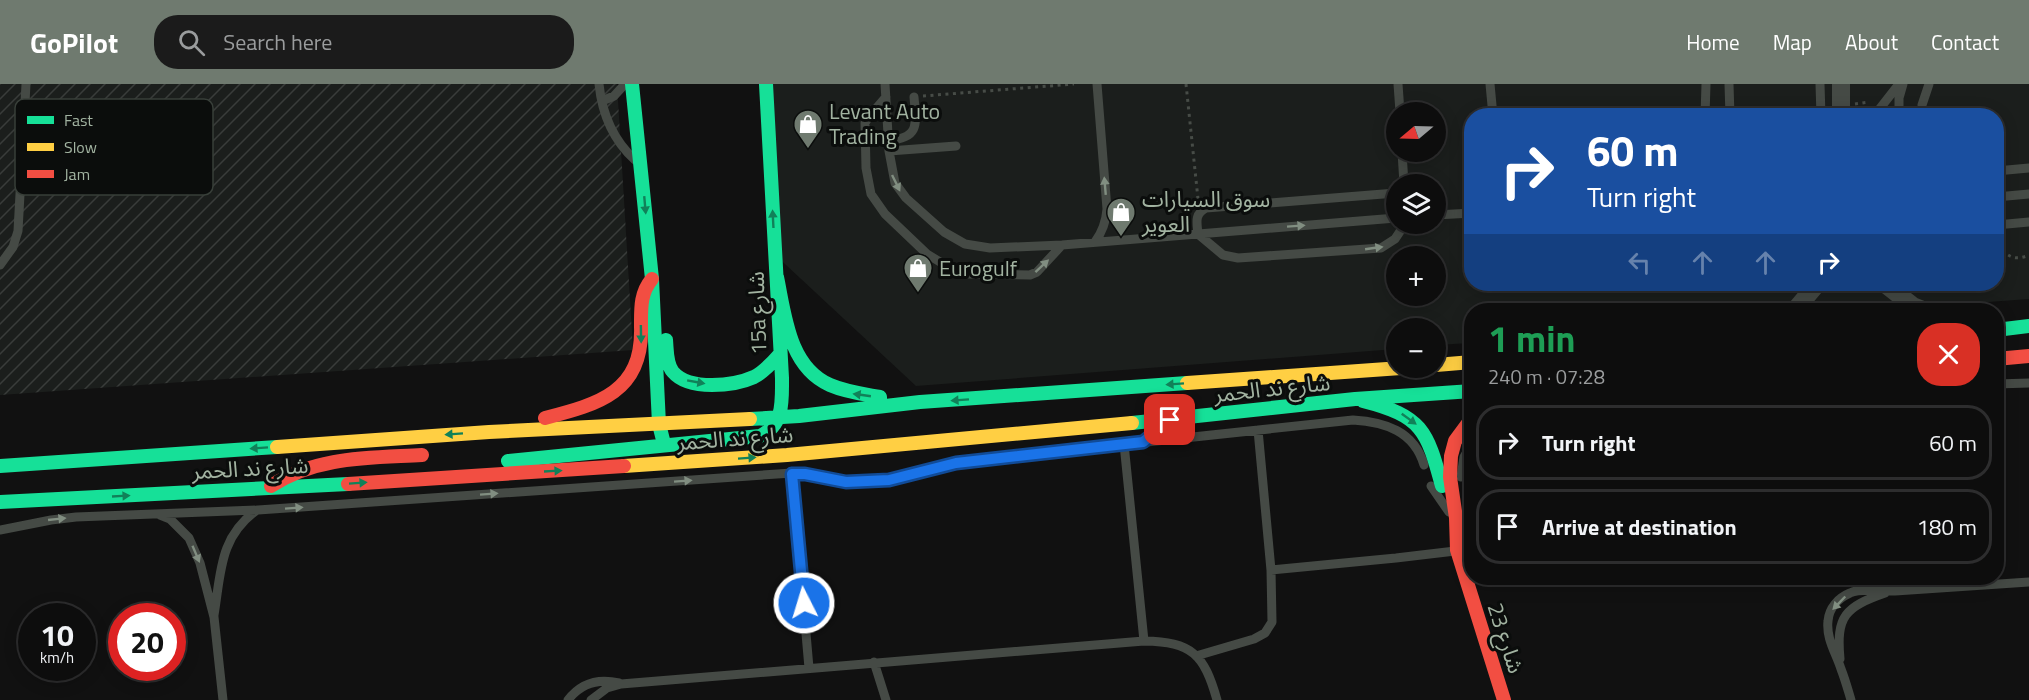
<!DOCTYPE html>
<meta charset="utf-8">
<style>
body{margin:0;font-family:"Titillium Web","Noto Sans Arabic",sans-serif;background:#1b1b1b;color:#f1f3f6;height:100vh;display:flex;flex-direction:column;font-size:22px;white-space:nowrap}
*{box-sizing:border-box;margin:0}
p{font-size:20px;color:#9a9c9d}
.icon{flex:none;width:33px;height:33px;fill:none;stroke:currentColor;stroke-width:2;stroke-linecap:round;stroke-linejoin:round}
.map{position:relative;flex:1;overflow:hidden}
.panel{position:absolute;left:1464px;top:219px;width:540px;height:282px;display:flex;flex-direction:column;background:#0d0d0d;border-radius:24px;box-shadow:0 3px 15px #0003,0 0 0 2px #2d2d2e}
.panel>*{flex:none}
.hud{position:absolute;left:1464px;top:24px;width:540px;height:183px;border-radius:24px;box-shadow:0 3px 15px #0003,0 0 0 2px #2d2d2e;background:#1a4fa0;color:#fff;overflow:hidden}
.needle{width:39px;rotate:251deg}
.tools{position:absolute;left:1386px;top:18px;display:grid;gap:12px}
.tools a{display:grid;place-items:center;width:60px;height:60px;border-radius:50%;background:#0d0d0d;box-shadow:0 3px 15px #0003,0 0 0 2px #2d2d2e;font-size:30px}
.speed{position:absolute;left:18px;top:519px;display:flex;gap:12px;font-size:30px;font-weight:700;text-align:center}
.speed>*{display:grid;place-content:center;width:78px;height:78px;border-radius:50%;background:#0d0d0d;box-shadow:0 3px 15px #0003,0 0 0 2px #2d2d2e;line-height:1}
.speed small{font-size:15px;font-weight:400}
.speed .limit{border:9px solid #d22;background:#fff;color:#111}
.pin{position:absolute;display:grid;place-items:center;width:51px;height:51px;color:#fff;margin:-26px;border-radius:12px;box-shadow:0 3px 9px #0006}
.me{position:absolute;width:66px;margin:-33px;rotate:355deg;stroke-linejoin:round;filter:drop-shadow(0 0 4px #0008)}
.turn{display:flex;align-items:center;gap:21px;height:126px;padding:0 24px;font-size:27px}
.turn .icon{width:78px;height:78px;stroke-width:2.5}
.turn b{display:block;font-size:42px;line-height:51px}
.lanes{display:flex;align-items:center;height:57px;padding:0 24px;background:#0003;justify-content:center;gap:30px;direction:ltr}
.lanes .off{opacity:.35}
.round{display:grid;place-items:center;flex:none;width:63px;height:63px;border-radius:24px;background:#1b1b1b}
.headline{display:flex;align-items:center;justify-content:space-between;height:102px;padding:0 24px}
h1{font-size:36px;font-weight:700;line-height:45px;color:#1e9e55}
ul{padding:0;list-style:none}
li{display:flex;align-items:center;gap:18px;height:75px;margin:0 12px 9px;padding:0 12px;border:3px solid #2d2d2e;border-radius:24px}
li div{flex:1}
li b{display:block;font-size:22px}
li em{font-style:normal}
header{display:flex;align-items:center;gap:36px;box-sizing:border-box;height:84px;padding:0 30px;background:#6f7a6f;color:#fff}
header strong{font-size:28px}
nav{display:flex;gap:33px;margin-inline-start:auto;font-size:21px}
.search{width:420px;height:54px;background:#1b1b1b;display:flex;align-items:center;gap:15px;box-sizing:border-box;padding:0 21px;border-radius:24px;color:#9a9c9d;font-size:22px}
.map>svg:first-child{display:block}
</style>
<header>
<strong>GoPilot</strong>
<div class="search"><svg class="icon" aria-label="search" viewBox="0 0 24 24"><circle cx="10" cy="10" r="6"/><path d="M15 15l6 6"/></svg>Search here</div>
<nav><a>Home</a><a>Map</a><a>About</a><a>Contact</a></nav>
</header>
<div class="map">
<svg width="2029" height="616" viewBox="0 0 2029 616">
<defs>
<pattern id="industrial-furrows" width="10" height="10" patternUnits="userSpaceOnUse" patternTransform="scale(1.5)"><rect width="10" height="10" fill="#1b1e1c"/><path d="M-1 1l2-2M0 10L10 0M9 11l2-2" fill="none" stroke="#393c3a"/></pattern>
</defs>
<rect width="100%" height="100%" fill="#111"/>
<!-- built -->
<path fill="#1b1e1c" fill-rule="evenodd" d="M 759,0 L 2029,0 L 2029,215 L 1879,226 L 1472,226 L 1471,259 L 1436,261 L 1436,244 L 1396,244 L 1396,265 L 916,302 L 771,167 ZM 1396,28 L 1436,28 L 1436,68 L 1396,68 ZM 1472,32 L 1996,32 L 1996,200 L 1472,200 ZM 1396,100 L 1436,100 L 1436,140 L 1396,140 ZM 1396,172 L 1436,172 L 1436,212 L 1396,212 Z"/>
<!-- industrial -->
<path fill="url(#industrial-furrows)" d="M 0,0 L 617,0 L 633,266 L 0,311 Z"/>
<g fill="none" stroke-linecap="round" stroke-linejoin="round">
<!-- path -->
<path stroke="#474c47" stroke-width="3" stroke-dasharray="3 4.5" stroke-linecap="butt" d="M 1186,0 L 1198,115
M 923,12 L 1074,0
M 1855,20 L 1869,18
M 1996,162 C 2008,171 2013,178 2029,171"/>
<!-- lane -->
<path stroke="#454a45" stroke-width="9" d="M 599,0 C 602,29 613,56 635,76
M 885,0 L 889,67 L 895,99 L 906,114 L 944,148 L 965,160 L 990,164 L 1062,161 L 1396,134
M 1398,0 L 1400,28
M 1490,0 L 1493,32
M 1729,0 L 1730,32
M 1820,0 L 1821,32
M 886,13 L 868,34 L 865,39 L 866,84 L 871,110 L 885,130 L 927,170 L 953,186 L 968,190 L 1030,191 L 1037,188 L 1062,161
M 602,17 L 614,12 L 625,0
M 1705,32 L 1706,0
M 1874,32 L 1899,0
M 1899,32 L 1899,14 L 1903,0
M 1923,32 L 1922,21 L 1929,0
M 888,56 C 921,55 916,38 914,13
M 889,67 L 956,62
M 1402,68 L 1404,100
M 1996,87 L 2029,84
M 1396,109 L 1206,124 C 1194,130 1197,139 1198,150 L 1223,171 L 1238,174 L 1381,164 L 1395,155 L 1405,140
M 1996,113 L 2029,110
M 1436,131 L 1472,129
M 1996,141 L 2029,138
M 1095,158 C 1103,147 1106,138 1107,125 L 1097,0
M 0,181 L 13,163 L 18,147 L 26,0
M 1996,300 L 2029,299
M 1124,360 L 1144,557
M 792,389 L 809,584
M 1461,393 L 1464,373 L 1472,359
M 1431,402 L 1449,428
M 160,431 L 170,435 L 189,454 L 200,479 L 214,533 L 223,616
M 0,446 L 51,436 L 76,433 L 258,426 L 792,389 L 805,390 L 846,398 L 874,398 L 903,393 L 968,377 L 1353,336 C 1385,338 1414,347 1424,381
M 1271,486 L 1396,474 L 1472,465
M 214,531 C 221,489 219,453 257,426
M 1196,572 L 1254,555 L 1265,549 L 1272,538 L 1271,486 L 1258,346
M 1840,575 C 1836,532 1845,523 1885,509
M 874,578 L 886,616
M 568,616 C 581,599 598,594 619,599
M 591,616 L 607,604 L 621,600 L 1144,557 C 1192,558 1204,570 1217,616
M 1851,616 C 1848,606 1845,595 1841,585 C 1836,569 1826,555 1828,537 C 1829,524 1838,514 1850,509 C 1863,503 1881,508 1895,507 C 1940,504 1984,501 2029,498"/>
<!-- street -->
<path stroke="#454a45" stroke-width="18" d="M 1841,0 L 1841,32
M 1885,200 L 1913,222 L 1923,226
M 1795,226 L 1817,200"/>
<!-- fast -->
<path stroke="#16e098" stroke-width="14" d="M 632,0 L 652,195 L 659,340 L 663,356
M 777,193 C 785,232 789,283 830,301 C 846,308 863,310 880,313
M 1996,246 L 2029,242
M 666,256 C 667,266 666,280 673,288 C 689,307 734,302 754,293 C 764,288 772,279 779,271
M 1363,317 C 1422,332 1427,346 1442,402
M 750,335 L 799,332 L 920,318 L 1187,299
M 1132,339 L 1355,315 L 1472,307
M 508,377 L 760,352 C 784,341 782,318 782,294 L 766,0
M 0,382 L 277,363
M 0,418 L 348,400"/>
<!-- slow -->
<path stroke="#ffcf43" stroke-width="14" d="M 1436,281 L 1472,278
M 1187,299 L 1401,284
M 277,363 L 489,348 L 750,335
M 624,382 L 787,371 L 1132,339"/>
<!-- jam -->
<path stroke="#f24e42" stroke-width="14" d="M 1996,275 L 2029,272
M 545,334 C 599,320 643,308 641,243 C 641,225 640,209 652,195
M 1472,334 L 1455,357 L 1451,372 L 1450,393 L 1456,434 L 1457,466 L 1504,616
M 348,400 L 624,382
M 271,402 C 316,372 370,374 422,371"/>
</g>
<!-- one-way arrows -->
<defs><path id="oneway-solid" d="M-6-.8H1V-3.2L6.5 0L1 3.2V.8H-6Z" transform="scale(1.5)"/></defs>
<g fill="#818e81">
<use href="#oneway-solid" transform="translate(896 99) rotate(64)"/>
<use href="#oneway-solid" transform="translate(1105 102) rotate(-95)"/>
<use href="#oneway-solid" transform="translate(1296 142) rotate(-4)"/>
<use href="#oneway-solid" transform="translate(1374 164) rotate(-8)"/>
<use href="#oneway-solid" transform="translate(1042 182) rotate(-43)"/>
<use href="#oneway-solid" transform="translate(683 397) rotate(-4)"/>
<use href="#oneway-solid" transform="translate(489 410) rotate(-4)"/>
<use href="#oneway-solid" transform="translate(294 424) rotate(-4)"/>
<use href="#oneway-solid" transform="translate(57 435) rotate(-6)"/>
<use href="#oneway-solid" transform="translate(196 470) rotate(67)"/>
<use href="#oneway-solid" transform="translate(1839 519) rotate(134)"/>
</g>
<g fill="#118159">
<use href="#oneway-solid" transform="translate(645 121) rotate(85)"/>
<use href="#oneway-solid" transform="translate(773 135) rotate(-93)"/>
<use href="#oneway-solid" transform="translate(641 250) rotate(89)"/>
<use href="#oneway-solid" transform="translate(696 298) rotate(10)"/>
<use href="#oneway-solid" transform="translate(1175 300) rotate(176)"/>
<use href="#oneway-solid" transform="translate(862 311) rotate(-172)"/>
<use href="#oneway-solid" transform="translate(960 316) rotate(176)"/>
<use href="#oneway-solid" transform="translate(1409 335) rotate(36)"/>
<use href="#oneway-solid" transform="translate(454 350) rotate(176)"/>
<use href="#oneway-solid" transform="translate(259 364) rotate(176)"/>
<use href="#oneway-solid" transform="translate(747 374) rotate(-4)"/>
<use href="#oneway-solid" transform="translate(553 387) rotate(-3)"/>
<use href="#oneway-solid" transform="translate(358 399) rotate(-4)"/>
<use href="#oneway-solid" transform="translate(121 412) rotate(-3)"/>
</g>
<g fill="none" stroke-linecap="round" stroke-linejoin="round">
<!-- route casing -->
<g stroke="#114b97" stroke-width="15">
<path id="route" d="M 804,519 L 792,390 L 805,390 L 846,398 L 889,396 L 956,379 L 1143,358 L 1170,336"/>
</g>
<!-- route -->
<use href="#route" stroke="#1a73e8" stroke-width="10"/>
</g>
<!-- icons -->
<defs>
<g id="shop-pin" transform="scale(1.5)"><path d="M0 17L-7.5 6A9.5 9.5 0 1 1 7.5 6Z" fill="#6f7a6f" stroke="#0b0d0c"/><path d="M-5-2.5h2.3a2.7 3.5 0 0 1 5.4 0H5L5.5 6h-11ZM-1.5-2.5h3a1.5 2.3 0 0 0-3 0Z" fill="#fff"/></g>
</defs>
<g fill-rule="evenodd">
<use href="#shop-pin" x="808" y="40"/>
<use href="#shop-pin" x="1121" y="128"/>
<use href="#shop-pin" x="918" y="184"/>
</g>
<g text-anchor="middle" dominant-baseline="central" stroke-width="6" stroke-linejoin="round" paint-order="stroke">
<!-- poi labels -->
<g font-size="22" fill="#a2b3a1" stroke="#0b0d0c" text-anchor="start">
<text x="829" y="27">Levant Auto<tspan x="829" dy="25">Trading</tspan></text>
<text x="1142" y="115">سوق السيارات<tspan x="1142" dy="25">العوير</tspan></text>
<text x="939" y="184">Eurogulf</text>
</g>
<!-- street labels -->
<g font-size="22" fill="#a2b3a1" stroke="#0b0d0c">
<text transform="translate(757 229) rotate(-92)">15a شارع</text>
<text transform="translate(1272 304) rotate(-6)">شارع ند الحمر</text>
<text transform="translate(735 354) rotate(-4)">شارع ند الحمر</text>
<text transform="translate(250 384) rotate(-3)">شارع ند الحمر</text>
<text transform="translate(1506 554) rotate(72)">شارع 23</text>
</g>
</g>
<!-- legend -->
<rect x="15" y="15" width="198" height="96" rx="9" fill="#0b0d0c" stroke="#383f39" stroke-width="1.5"/>
<rect x="27" y="32" width="27" height="8" fill="#16e098"/>
<rect x="27" y="59" width="27" height="8" fill="#ffcf43"/>
<rect x="27" y="86" width="27" height="8" fill="#f24e42"/>
<g font-size="16" fill="#a2b3a1">
<text x="64" y="42">Fast</text>
<text x="64" y="69">Slow</text>
<text x="64" y="96">Jam</text>
</g>
</svg>
<div class="tools">
<a><svg class="needle" viewBox="-14 -14 28 28"><path d="M0-13l5 13h-10z" fill="#e53935"/><path d="M0 13l5-13h-10z" fill="#9a9c9d"/></svg></a>
<a><svg class="icon" aria-label="layers" viewBox="0 0 24 24"><path d="M12 4l9 5-9 5-9-5zM3 14l9 5 9-5"/></svg></a>
<a>+</a>
<a>−</a>
</div>
<div class="speed"><div>10<small>km/h</small></div><div class="limit">20</div></div>
<div class="pin" style="left:1170px;top:336px;background:#d93025"><svg class="icon" aria-label="arrive" viewBox="0 0 24 24"><path d="M6 21V4h12l-3 4 3 4H6"/></svg></div>
<svg class="me" style="left:804px;top:519px" viewBox="-20 -20 40 40"><circle r="17" fill="#1a73e8" stroke="#fff" stroke-width="3"/><path d="M0-11L8 9 0 5-8 9z" fill="#fff"/></svg>
<div class="hud">
<div class="turn"><svg class="icon" aria-label="right" viewBox="0 0 24 24"><path d="M7 20v-9h11M14 6l5 5-5 5"/></svg><div><b>60 m</b>Turn right</div></div>
<div class="lanes"><svg class="icon off" aria-label="left" viewBox="0 0 24 24"><path d="M17 20v-9H6M10 6l-5 5 5 5"/></svg><svg class="icon off" aria-label="ahead" viewBox="0 0 24 24"><path d="M12 20V5M6 11l6-6 6 6"/></svg><svg class="icon off" aria-label="ahead" viewBox="0 0 24 24"><path d="M12 20V5M6 11l6-6 6 6"/></svg><svg class="icon" aria-label="right" viewBox="0 0 24 24"><path d="M7 20v-9h11M14 6l5 5-5 5"/></svg></div>
</div>
<section class="panel">
<div class="headline"><div><h1>1 min</h1><p>240 m · 07:28</p></div><a class="round" style="background:#d93025;color:#fff"><svg class="icon" aria-label="close" viewBox="0 0 24 24"><path d="M6 6l12 12M18 6L6 18"/></svg></a></div>
<ul>
<li><svg class="icon" aria-label="right" viewBox="0 0 24 24"><path d="M7 20v-9h11M14 6l5 5-5 5"/></svg><div><b>Turn right</b></div><em>60 m</em></li>
<li><svg class="icon" aria-label="arrive" viewBox="0 0 24 24"><path d="M6 21V4h12l-3 4 3 4H6"/></svg><div><b>Arrive at destination</b></div><em>180 m</em></li>
</ul>
</section>
</div>
